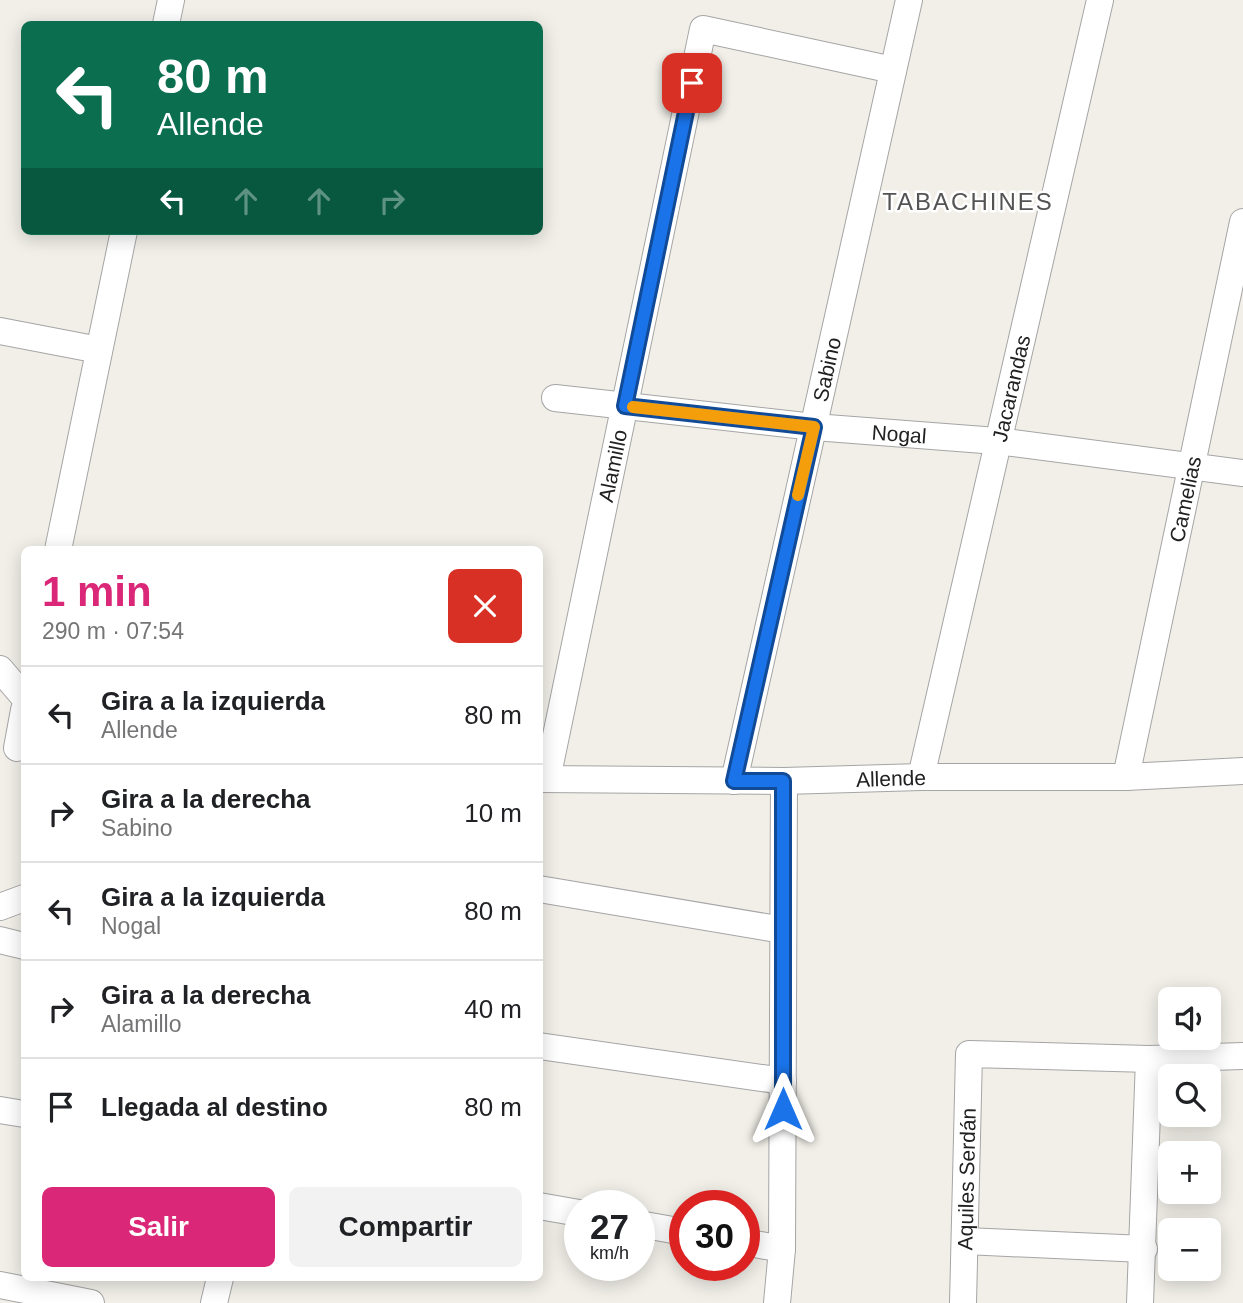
<!DOCTYPE html>
<html lang="es">
<meta charset="utf-8">
<style>
body{margin:0;font-family:Arial,sans-serif;background:#f2f2f2;color:#202124;height:100vh;display:flex;flex-direction:column;font-size:26px;white-space:nowrap}
*{box-sizing:border-box;margin:0}
p{font-size:23px;color:#757577}
.icon{flex:none;width:38px;height:38px;fill:none;stroke:currentColor;stroke-width:2;stroke-linecap:round;stroke-linejoin:round}
.map{position:relative;flex:1;overflow:hidden}
.drawer{position:absolute;left:21px;top:546px;width:522px;height:735px;display:flex;flex-direction:column;background:#fff;border-radius:10px;box-shadow:0 4px 18px #0003}
.drawer>*{flex:none}
.hud{position:absolute;left:21px;top:21px;width:522px;height:214px;border-radius:10px;box-shadow:0 4px 18px #0003;background:#0b6e4f;color:#fff;overflow:hidden}
.controls{position:absolute;left:1158px;top:987px;display:grid;gap:14px}
.controls a{display:grid;place-items:center;width:63px;height:63px;border-radius:10px;background:#fff;box-shadow:0 4px 18px #0003;font-size:35px}
.speed{position:absolute;left:564px;top:1190px;display:flex;gap:14px;font-size:35px;font-weight:700;text-align:center}
.speed>*{display:grid;place-content:center;width:91px;height:91px;border-radius:50%;background:#fff;box-shadow:0 4px 18px #0003;line-height:1}
.speed small{font-size:18px;font-weight:400}
.speed .limit{border:10px solid #d22;background:#fff;color:#111}
.pin{position:absolute;display:grid;place-items:center;width:60px;height:60px;color:#fff;margin:-30px;border-radius:14px;box-shadow:0 4px 10px #0006}
.me{position:absolute;width:77px;margin:-38px;rotate:0deg;stroke-linejoin:round;filter:drop-shadow(0 0 5px #0008)}
.turn{display:flex;align-items:center;gap:24px;height:147px;padding:0 21px;font-size:32px}
.turn .icon{width:91px;height:91px;stroke-width:2.5}
.turn b{display:block;font-size:49px;line-height:60px}
.lanes{display:flex;align-items:center;height:66px;padding:0 21px;background:#0003;justify-content:center;gap:35px;direction:ltr}
.lanes .off{opacity:.35}
.round{display:grid;place-items:center;flex:none;width:74px;height:74px;border-radius:10px;background:#f2f2f2}
.head{display:flex;align-items:center;justify-content:space-between;height:119px;padding:0 21px}
h1{font-size:42px;font-weight:700;line-height:52px;color:#db2777}
.action{display:flex;gap:14px;margin-top:auto;padding:14px 21px}
.action a{flex:1;height:80px;border-radius:10px;background:#db2777;color:#fff;font-size:28px;font-weight:700;line-height:80px;text-align:center}
.action a+a{background:#f2f2f2;color:#202124}
ul{padding:0;list-style:none}
li{display:flex;align-items:center;gap:21px;height:98px;padding:0 21px;border-top:2px solid #e0e0e0}
li div{flex:1}
li b{display:block;font-size:26px}
li em{font-style:normal}
.map>svg:first-child{display:block}
</style>
<div class="map">
<svg width="1243" height="1303" viewBox="0 0 1243 1303">
<rect width="100%" height="100%" fill="#f1efe8"/>
<g fill="none" stroke-linecap="round" stroke-linejoin="round">
<!-- minor casing -->
<g stroke="#a5a5a5" stroke-width="28">
<g id="minor">
<path d="M 166,24 L 171,0"/>
<path d="M 0,331 L 99,350"/>
<path id="s1" d="M 555,398 L 814,427 L 997,441 L 1243,473"/>
<path d="M 58,550 L 124,231"/>
<path d="M 0,669 L 24,697"/>
<path d="M 17,748 L 24,710"/>
<path id="s2" d="M 921,777 L 1100,0"/>
<path id="s3" d="M 1126,777 L 1243,222"/>
<path id="s4" d="M 539,779 L 784,781 L 921,777 L 1126,777 L 1243,771"/>
<path id="s5" d="M 547,779 L 703,29 L 893,70"/>
<path id="s6" d="M 734,781 L 909,0"/>
<path d="M 539,889 L 783,930"/>
<path d="M 0,907 L 24,898"/>
<path d="M 0,940 L 24,946"/>
<path d="M 539,1046 L 783,1081"/>
<path d="M 0,1110 L 24,1114"/>
<path d="M 539,1206 L 579,1213"/>
<path d="M 639,1224 L 684,1232"/>
<path d="M 965,1241 L 1144,1249"/>
<path d="M 744,1242 L 782,1249"/>
<path d="M 0,1285 L 91,1303"/>
<path d="M 214,1303 L 220,1278"/>
<path d="M 777,1303 L 782,1249 L 784,781"/>
<path id="s7" d="M 963,1303 L 969,1054 L 1149,1059 L 1243,1056"/>
<path d="M 1140,1303 L 1149,1059"/>
</g>
</g>
<!-- minor -->
<use href="#minor" stroke="#fff" stroke-width="26"/>
</g>
<g fill="none" stroke-linecap="round" stroke-linejoin="round">
<!-- route casing -->
<g stroke="#114b97" stroke-width="18">
<path id="route" d="M 692,83 L 625,406 L 814,427 L 734,781 L 783,781 L 783,1109"/>
</g>
<!-- route -->
<use href="#route" stroke="#1a73e8" stroke-width="12"/>
<!-- slow -->
<path stroke="#f59e0b" stroke-width="12" d="M 633,407 L 814,427 L 798,495"/>
</g>
<g text-anchor="middle" dominant-baseline="central" stroke-width="5" stroke-linejoin="round" paint-order="stroke">
<!-- street labels -->
<g font-size="21" fill="#212121" stroke="#fff">
<text stroke="none"><textPath href="#s6" startOffset="422">Sabino</textPath></text>
<text stroke="none"><textPath href="#s2" startOffset="399">Jacarandas</textPath></text>
<text stroke="none"><textPath href="#s1" startOffset="346">Nogal</textPath></text>
<text stroke="none"><textPath href="#s5" startOffset="320">Alamillo</textPath></text>
<text stroke="none"><textPath href="#s3" startOffset="284">Camelias</textPath></text>
<text stroke="none"><textPath href="#s4" startOffset="352">Allende</textPath></text>
<text stroke="none"><textPath href="#s7" startOffset="124">Aquiles Serdán</textPath></text>
</g>
<!-- quarter labels -->
<g font-size="24" letter-spacing="2" fill="#545454" stroke="#fff">
<text x="968" y="201">TABACHINES</text>
</g>
</g>
</svg>
<div class="controls">
<a><svg class="icon" aria-label="sound" viewBox="0 0 24 24"><path d="M4 9h4l5-4v14l-5-4H4zM17 9q2 3 0 6"/></svg></a>
<a><svg class="icon" aria-label="search" viewBox="0 0 24 24"><circle cx="10" cy="10" r="6"/><path d="M15 15l6 6"/></svg></a>
<a>+</a>
<a>−</a>
</div>
<div class="speed"><div>27<small>km/h</small></div><div class="limit">30</div></div>
<div class="pin" style="left:692px;top:83px;background:#d93025"><svg class="icon" aria-label="arrive" viewBox="0 0 24 24"><path d="M6 21V4h12l-3 4 3 4H6"/></svg></div>
<svg class="me" style="left:783px;top:1109px" viewBox="-20 -20 40 40"><path d="M0-17L14 15 0 8-14 15z" fill="#1a73e8" stroke="#fff" stroke-width="4"/></svg>
<div class="hud">
<div class="turn"><svg class="icon" aria-label="left" viewBox="0 0 24 24"><path d="M17 20v-9H6M10 6l-5 5 5 5"/></svg><div><b>80 m</b>Allende</div></div>
<div class="lanes"><svg class="icon" aria-label="left" viewBox="0 0 24 24"><path d="M17 20v-9H6M10 6l-5 5 5 5"/></svg><svg class="icon off" aria-label="ahead" viewBox="0 0 24 24"><path d="M12 20V5M6 11l6-6 6 6"/></svg><svg class="icon off" aria-label="ahead" viewBox="0 0 24 24"><path d="M12 20V5M6 11l6-6 6 6"/></svg><svg class="icon off" aria-label="right" viewBox="0 0 24 24"><path d="M7 20v-9h11M14 6l5 5-5 5"/></svg></div>
</div>
<section class="drawer">
<div class="head"><div><h1>1 min</h1><p>290 m · 07:54</p></div><a class="round" style="background:#d93025;color:#fff"><svg class="icon" aria-label="close" viewBox="0 0 24 24"><path d="M6 6l12 12M18 6L6 18"/></svg></a></div>
<ul>
<li><svg class="icon" aria-label="left" viewBox="0 0 24 24"><path d="M17 20v-9H6M10 6l-5 5 5 5"/></svg><div><b>Gira a la izquierda</b><p>Allende</p></div><em>80 m</em></li>
<li><svg class="icon" aria-label="right" viewBox="0 0 24 24"><path d="M7 20v-9h11M14 6l5 5-5 5"/></svg><div><b>Gira a la derecha</b><p>Sabino</p></div><em>10 m</em></li>
<li><svg class="icon" aria-label="left" viewBox="0 0 24 24"><path d="M17 20v-9H6M10 6l-5 5 5 5"/></svg><div><b>Gira a la izquierda</b><p>Nogal</p></div><em>80 m</em></li>
<li><svg class="icon" aria-label="right" viewBox="0 0 24 24"><path d="M7 20v-9h11M14 6l5 5-5 5"/></svg><div><b>Gira a la derecha</b><p>Alamillo</p></div><em>40 m</em></li>
<li><svg class="icon" aria-label="arrive" viewBox="0 0 24 24"><path d="M6 21V4h12l-3 4 3 4H6"/></svg><div><b>Llegada al destino</b></div><em>80 m</em></li>
</ul>
<div class="action"><a>Salir</a><a>Compartir</a></div>
</section>
</div>
